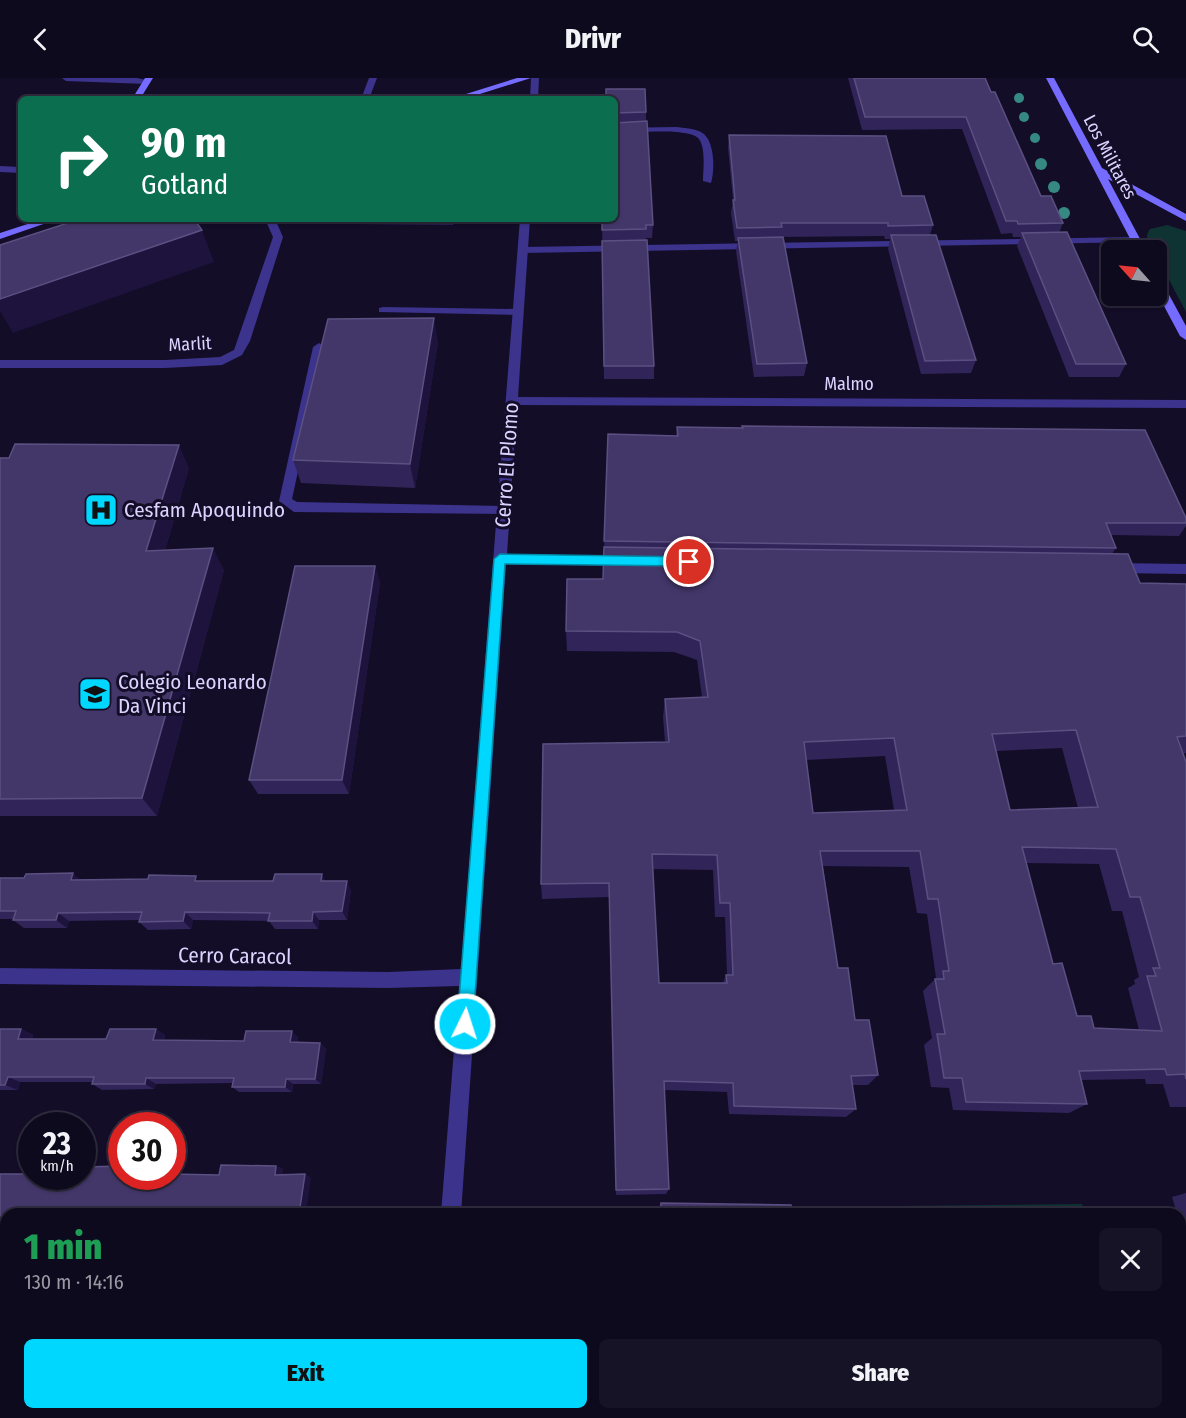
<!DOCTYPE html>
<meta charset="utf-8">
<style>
body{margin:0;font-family:"Fira Sans Condensed",sans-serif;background:#171327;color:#f1f3f6;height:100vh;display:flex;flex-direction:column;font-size:22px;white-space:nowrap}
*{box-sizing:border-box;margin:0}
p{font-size:20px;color:#9b9aa4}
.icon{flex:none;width:33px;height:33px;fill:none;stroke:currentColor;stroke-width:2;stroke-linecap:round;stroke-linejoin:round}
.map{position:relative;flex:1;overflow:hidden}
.sheet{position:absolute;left:0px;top:1130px;width:1186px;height:212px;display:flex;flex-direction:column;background:#0e0a1e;border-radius:18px 18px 0 0;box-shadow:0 2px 4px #0004,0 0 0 2px #2e2b3c}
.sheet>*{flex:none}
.guide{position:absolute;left:18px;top:18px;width:600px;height:126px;border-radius:9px;box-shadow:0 2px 4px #0004,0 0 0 2px #2e2b3c;background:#0b6e4f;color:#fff;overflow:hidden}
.needle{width:39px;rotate:297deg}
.controls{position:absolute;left:1101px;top:162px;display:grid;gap:12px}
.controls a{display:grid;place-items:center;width:66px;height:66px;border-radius:9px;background:#0e0a1e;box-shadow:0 2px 4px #0004,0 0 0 2px #2e2b3c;font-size:30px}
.speed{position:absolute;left:18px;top:1034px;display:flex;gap:12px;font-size:30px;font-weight:700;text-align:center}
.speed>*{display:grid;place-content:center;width:78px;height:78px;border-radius:50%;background:#0e0a1e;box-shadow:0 2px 4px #0004,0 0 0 2px #2e2b3c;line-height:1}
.speed small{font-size:15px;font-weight:400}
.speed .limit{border:9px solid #d22;background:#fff;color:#111}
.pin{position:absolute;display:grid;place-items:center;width:51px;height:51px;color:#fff;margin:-26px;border:3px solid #fff;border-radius:50%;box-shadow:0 2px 6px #0007}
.me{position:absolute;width:66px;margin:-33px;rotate:4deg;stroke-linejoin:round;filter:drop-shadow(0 0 4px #0008)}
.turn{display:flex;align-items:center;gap:21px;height:126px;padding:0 24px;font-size:27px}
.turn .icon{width:78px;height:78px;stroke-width:2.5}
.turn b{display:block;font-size:42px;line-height:51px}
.round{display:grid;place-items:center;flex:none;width:63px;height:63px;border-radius:9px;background:#171327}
.summary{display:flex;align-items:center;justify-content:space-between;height:102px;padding:0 24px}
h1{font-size:36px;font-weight:800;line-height:45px;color:#1e9e55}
.button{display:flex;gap:12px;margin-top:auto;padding:12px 24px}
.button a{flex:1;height:69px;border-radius:9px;background:#00d7ff;color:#111;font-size:24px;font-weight:800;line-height:69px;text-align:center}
.button a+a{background:#171327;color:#f1f3f6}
header{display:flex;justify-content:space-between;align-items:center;height:78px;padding:0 24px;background:#0e0a1e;font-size:27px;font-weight:800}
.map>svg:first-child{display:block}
</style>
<header><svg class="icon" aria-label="back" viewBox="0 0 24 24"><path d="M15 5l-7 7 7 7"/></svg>Drivr<svg class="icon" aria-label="search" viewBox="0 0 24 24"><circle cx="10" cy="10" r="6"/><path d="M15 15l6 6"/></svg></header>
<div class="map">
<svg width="1186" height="1340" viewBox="0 0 1186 1340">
<rect width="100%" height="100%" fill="#130d28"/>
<!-- green -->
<path fill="#0f3233" d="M 1167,147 L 1186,153 L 1186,234 L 1157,179 L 1156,172 L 1153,172 C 1148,164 1144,159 1150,151 Z
M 1082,1126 L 1085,1135 L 894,1136 L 893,1128 Z
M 177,1335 L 436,1335 L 436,1340 L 176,1340 Z
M 914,1335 L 1123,1335 L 1124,1340 L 915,1340 Z"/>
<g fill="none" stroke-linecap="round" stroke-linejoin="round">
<!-- lane -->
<path fill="#3b338c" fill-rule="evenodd" d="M 676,49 C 684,50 693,50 701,54 C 715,61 715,92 711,105 L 703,103 C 703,92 706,71 699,61 C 689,49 631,55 615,56 L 615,50 Z
M 1136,159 L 1140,160 L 1140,164 L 523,175 L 518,172 L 523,169 Z
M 383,229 L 518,231 L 523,234 L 518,237 L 379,234 L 379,230 Z
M 319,265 L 325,269 L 292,421 L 297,424 L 503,428 L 509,433 L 508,436 L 294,434 L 279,423 L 313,269 Z"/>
<!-- street -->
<path fill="#3b338c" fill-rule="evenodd" d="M 62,0 L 137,0 L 151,3 L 147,6 L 66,3 Z
M 369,0 L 377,0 L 369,21 L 361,21 Z
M 531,0 L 539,0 L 538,21 L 530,21 Z
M 0,88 L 21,89 L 21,95 L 0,94 Z
M 265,141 L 275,141 L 283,159 L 250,263 L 242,277 L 222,287 L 165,290 L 0,290 L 0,282 L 165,282 L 220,279 L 234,272 L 273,159 Z
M 520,141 L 530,141 L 518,319 L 1186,322 L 1186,330 L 517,327 L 507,476 L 623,478 L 630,483 L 623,488 L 506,486 L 461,1136 L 441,1136 L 459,908 L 388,910 L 0,906 L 0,890 L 388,894 L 461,891 Z
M 1115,485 L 1186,486 L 1186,496 L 1115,495 L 1108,490 Z
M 0,1220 L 6,1220 L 6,1240 L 0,1240 Z
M 425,1335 L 447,1335 L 447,1340 L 425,1340 Z"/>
<!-- secondary -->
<path fill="#766bff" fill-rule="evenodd" d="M 145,0 L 153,0 L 140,21 L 132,21 Z
M 517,0 L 531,0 L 464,21 L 450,21 Z
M 1046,0 L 1054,0 L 1102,90 L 1186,136 L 1186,143 L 1108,101 L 1146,172 L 1136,172 Z
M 43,141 L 58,141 L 0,161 L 0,155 Z
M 1156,199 L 1161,202 L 1186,248 L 1186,262 L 1180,258 L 1156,213 Z"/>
</g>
<!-- trees -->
<g fill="#368883">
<circle cx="1019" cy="20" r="5"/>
<circle cx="1024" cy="39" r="5"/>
<circle cx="1035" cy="60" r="5"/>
<circle cx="1041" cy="86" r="6"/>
<circle cx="1054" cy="109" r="6"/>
<circle cx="1064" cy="135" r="6"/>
</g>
<!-- wall -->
<path fill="#312458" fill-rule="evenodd" d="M 839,0 L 985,0 L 1041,118 L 1063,145 L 1059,155 L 1126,286 L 1119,299 L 1069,299 L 1017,168 L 1021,159 L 1013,159 L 1012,155 L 1001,156 L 962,51 L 862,52 L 848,0 Z
M 615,21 L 646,34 L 646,43 L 653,147 L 652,160 L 646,160 L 646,162 L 654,288 L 654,301 L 604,301 L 602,141 L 615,141 Z
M 729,57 L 902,118 L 933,147 L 930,157 L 976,282 L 971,295 L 921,296 L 888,171 L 890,161 L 885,161 L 884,158 L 780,159 L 807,285 L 804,298 L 754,299 L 736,173 L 738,163 L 735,163 L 731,135 L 733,122 L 728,70 Z
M 355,141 L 454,141 L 453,147 L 356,146 Z
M 438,264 L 415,410 L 301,405 L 293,382 Z
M 742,348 L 1186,440 L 1186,448 L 1179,458 L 1111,457 L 1116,470 L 1112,476 L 1140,505 L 1186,506 L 1186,675 L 1183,676 L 1186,684 L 1186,1029 L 1170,1029 L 1163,1006 L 1146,1006 L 1145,1001 L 1081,1002 L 1087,1026 L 1069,1035 L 953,1032 L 949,1010 L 931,1009 L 924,967 L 932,960 L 923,913 L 936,900 L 927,836 L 917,835 L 909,789 L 823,788 L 838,890 L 855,942 L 878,997 L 868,1007 L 852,1007 L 856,1031 L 846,1039 L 729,1036 L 727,1014 L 664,1012 L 669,1111 L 666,1116 L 616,1117 L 609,819 L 542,821 L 541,806 L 665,664 L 663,639 L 665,621 L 702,619 L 697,582 L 674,574 L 567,573 L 566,553 L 603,501 L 608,356 L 676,358 L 677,349 L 742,350 ZM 1062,670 L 1078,730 L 1010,732 L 996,673 ZM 885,678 L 894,732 L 813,735 L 806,682 ZM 1026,785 L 1099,786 L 1112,833 L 1122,833 L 1139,899 L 1134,902 L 1135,906 L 1128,910 L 1139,952 L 1094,950 L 1077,938 L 1053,886 ZM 653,791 L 713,792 L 715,839 L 725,839 L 727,897 L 726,897 L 723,905 L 659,905 Z
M 0,380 L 189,390 L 165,472 L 224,492 L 157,738 L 0,738 Z
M 375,488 L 380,505 L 349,716 L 258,716 L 249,702 Z
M 0,800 L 201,803 L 326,803 L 351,812 L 347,842 L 319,842 L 318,851 L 275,851 L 269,843 L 193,842 L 191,851 L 148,852 L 139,844 L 140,842 L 69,843 L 67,850 L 24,850 L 13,842 L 13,841 L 0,841 Z
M 0,951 L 21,951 L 33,957 L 32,961 L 106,961 L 156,951 L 165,957 L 164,962 L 244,963 L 298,959 L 297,964 L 320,965 L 326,971 L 321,1006 L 293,1006 L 292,1014 L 239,1014 L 232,1009 L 232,1005 L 156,1006 L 154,1011 L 102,1012 L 92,1006 L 92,1004 L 20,1004 L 18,1012 L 0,1012 Z
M 276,1088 L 283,1091 L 282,1097 L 305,1096 L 311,1100 L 6,1136 L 6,1140 L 0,1140 L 0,1096 L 122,1098 L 219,1097 Z
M 1186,1115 L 1186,1163 L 1180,1146 L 1180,1136 L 1177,1136 L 1172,1119 Z
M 661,1125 L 792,1136 L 658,1136 L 658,1130 Z
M 0,1323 L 6,1323 L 6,1335 L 114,1335 L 113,1340 L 0,1340 Z"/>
<!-- shaded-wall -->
<path fill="#1d133d" d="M 202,152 L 214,184 L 13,255 L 0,233 L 0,221 Z
M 434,240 L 438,264 L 415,410 L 410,386 Z
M 179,367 L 189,390 L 158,495 L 146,473 Z
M 213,470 L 224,492 L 157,738 L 142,720 Z
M 375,488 L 380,505 L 349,716 L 342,702 Z
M 73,795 L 83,804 L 71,802 Z
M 322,796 L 327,805 L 321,803 Z
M 347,803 L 351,812 L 347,842 L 342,833 Z
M 185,834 L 193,842 L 191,851 L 183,843 Z
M 313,834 L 319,842 L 318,851 L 312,843 Z
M 58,835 L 69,843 L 67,850 L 56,842 Z
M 21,951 L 33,957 L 30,967 L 18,961 Z
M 156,951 L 165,957 L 162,968 L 153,962 Z
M 292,953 L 298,959 L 297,970 L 290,964 Z
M 320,965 L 326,971 L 321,1006 L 315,1001 Z
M 8,999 L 20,1004 L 18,1012 L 5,1007 Z
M 146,1000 L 156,1006 L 154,1011 L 145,1006 Z
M 286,1001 L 293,1006 L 292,1014 L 285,1009 Z
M 276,1088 L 283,1091 L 282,1100 L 275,1097 Z
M 305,1096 L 311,1100 L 306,1136 L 299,1136 Z
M 102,1335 L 114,1335 L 113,1340 L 101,1340 Z"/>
<!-- building -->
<path fill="#43376a" stroke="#5b5081" stroke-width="1.5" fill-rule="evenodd" d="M 854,0 L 985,0 L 991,14 L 995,14 L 1041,118 L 1051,118 L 1063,145 L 1018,146 L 1017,143 L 1006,143 L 966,39 L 865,39 Z
M 606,11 L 645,11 L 646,34 L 615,35 L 615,21 L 606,21 Z
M 647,43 L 653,147 L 646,147 L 646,151 L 602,152 L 602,141 L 615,141 L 615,45 Z
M 729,57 L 886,58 L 902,118 L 924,118 L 933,147 L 888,148 L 888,145 L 781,145 L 782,149 L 737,150 L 733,122 L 735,122 Z
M 80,141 L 194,141 L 202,152 L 0,221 L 0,167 Z
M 1067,154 L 1126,286 L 1076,286 L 1022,155 Z
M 891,157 L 936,157 L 976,282 L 925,283 Z
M 783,159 L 807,285 L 757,286 L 738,160 Z
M 647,162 L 654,288 L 604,288 L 602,163 Z
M 434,240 L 410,386 L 293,382 L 328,241 Z
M 742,348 L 1145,352 L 1186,440 L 1186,445 L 1106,445 L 1116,470 L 604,463 L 608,356 L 678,358 L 677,349 L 743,350 Z
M 15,366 L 179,367 L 146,473 L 213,470 L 142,720 L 0,721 L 0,380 L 9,380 Z
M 604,469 L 1128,476 L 1140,505 L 1186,506 L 1186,658 L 1177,659 L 1186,684 L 1186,1001 L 1185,996 L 1167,997 L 1165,991 L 1079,993 L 1087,1026 L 966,1024 L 962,1000 L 944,1000 L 937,956 L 945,956 L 935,901 L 944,901 L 943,893 L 949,893 L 938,821 L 928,821 L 920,773 L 820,773 L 838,890 L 848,890 L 855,942 L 869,942 L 878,997 L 851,998 L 856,1031 L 734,1028 L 733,1005 L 664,1003 L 669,1111 L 616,1112 L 609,805 L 541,806 L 543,666 L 669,664 L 665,621 L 708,619 L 700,563 L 677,554 L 566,553 L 567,501 L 603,501 ZM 1076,652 L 1098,729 L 1010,732 L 992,656 ZM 894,660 L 907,732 L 813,735 L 804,664 ZM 1022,769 L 1116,771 L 1130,819 L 1140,819 L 1160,890 L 1153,890 L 1156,898 L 1147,898 L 1162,953 L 1094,950 L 1091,938 L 1077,938 L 1062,885 L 1053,886 ZM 652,776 L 717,777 L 720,825 L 730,825 L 733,897 L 726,897 L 727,905 L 659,905 Z
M 295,488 L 375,488 L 342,702 L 249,702 Z
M 73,795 L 71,802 L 148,801 L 149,797 L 196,798 L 195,803 L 273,803 L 275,796 L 322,796 L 321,803 L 347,803 L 342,833 L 313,834 L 312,843 L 268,843 L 270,835 L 185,834 L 183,843 L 139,844 L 142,834 L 58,835 L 56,842 L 13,842 L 16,833 L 0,833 L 0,800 L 24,800 L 26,796 Z
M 0,951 L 21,951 L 18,961 L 106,961 L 110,951 L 156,951 L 153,962 L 244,963 L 246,953 L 292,953 L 290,964 L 320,965 L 315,1001 L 286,1001 L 285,1009 L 232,1009 L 234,1000 L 146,1000 L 145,1006 L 92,1006 L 94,999 L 8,999 L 5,1007 L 0,1007 Z
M 221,1087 L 276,1088 L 275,1097 L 305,1096 L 299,1136 L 6,1136 L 6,1138 L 0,1138 L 0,1096 L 32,1096 L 32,1098 L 82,1098 L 82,1089 L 122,1088 L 122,1098 L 172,1098 L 172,1096 L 219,1097 Z
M 661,1125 L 791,1127 L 792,1136 L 661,1136 Z
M 0,1326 L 6,1326 L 6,1335 L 102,1335 L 101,1340 L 0,1340 Z
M 567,1335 L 865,1335 L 866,1340 L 567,1340 Z"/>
<!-- route -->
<path fill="#00d7ff" stroke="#008ca6" stroke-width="1.5" d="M 500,476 L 689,479 L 695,484 L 689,488 L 505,486 L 473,946 L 471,952 L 465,954 L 460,952 L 457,946 L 494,481 Z"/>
<!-- icons -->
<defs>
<g id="hospital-square" transform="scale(1.725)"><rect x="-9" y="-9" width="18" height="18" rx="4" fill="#00d7ff" stroke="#130d28"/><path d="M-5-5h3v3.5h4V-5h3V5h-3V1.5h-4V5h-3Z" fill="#111"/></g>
<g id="school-square" transform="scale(1.725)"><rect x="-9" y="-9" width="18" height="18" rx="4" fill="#00d7ff" stroke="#130d28"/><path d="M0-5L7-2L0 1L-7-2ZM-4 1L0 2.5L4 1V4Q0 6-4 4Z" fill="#111"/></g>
</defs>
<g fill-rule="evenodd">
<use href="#hospital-square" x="101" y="432"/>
<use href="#school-square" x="95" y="616"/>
</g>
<g text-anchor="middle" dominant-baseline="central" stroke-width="6" stroke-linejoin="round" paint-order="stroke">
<!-- far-street labels -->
<g font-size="18" fill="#dbd4ff" stroke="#130d28">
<text transform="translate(1110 79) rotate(62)">Los Militares</text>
<text transform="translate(190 266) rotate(-3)">Marlit</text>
<text x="849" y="306">Malmo</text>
</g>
<!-- street labels -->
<g font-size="21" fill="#dbd4ff" stroke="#130d28">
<text transform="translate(507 387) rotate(-86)">Cerro El Plomo</text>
<text transform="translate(235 878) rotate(1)">Cerro Caracol</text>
</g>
<!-- poi labels -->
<g font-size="21" fill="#dbd4ff" stroke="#130d28" text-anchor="start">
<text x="124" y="432">Cesfam Apoquindo</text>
<text x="118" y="604">Colegio Leonardo<tspan x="118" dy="24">Da Vinci</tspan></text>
</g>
</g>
</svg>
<div class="controls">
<a><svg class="needle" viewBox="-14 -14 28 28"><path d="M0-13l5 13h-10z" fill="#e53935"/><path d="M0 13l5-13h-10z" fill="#9b9aa4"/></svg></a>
</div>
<div class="speed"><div>23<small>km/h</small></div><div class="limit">30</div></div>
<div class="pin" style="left:689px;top:484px;background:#d93025"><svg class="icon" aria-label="arrive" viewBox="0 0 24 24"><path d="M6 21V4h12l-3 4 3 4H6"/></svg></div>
<svg class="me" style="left:465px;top:946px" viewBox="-20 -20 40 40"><circle r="17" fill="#00d7ff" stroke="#fff" stroke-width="3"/><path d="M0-11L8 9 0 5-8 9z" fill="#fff"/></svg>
<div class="guide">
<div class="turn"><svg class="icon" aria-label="right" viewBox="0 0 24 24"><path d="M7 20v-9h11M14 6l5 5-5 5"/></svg><div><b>90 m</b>Gotland</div></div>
</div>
<section class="sheet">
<div class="summary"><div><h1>1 min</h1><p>130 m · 14:16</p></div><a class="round"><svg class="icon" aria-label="close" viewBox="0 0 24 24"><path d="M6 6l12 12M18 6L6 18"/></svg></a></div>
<div class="button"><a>Exit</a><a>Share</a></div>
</section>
</div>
